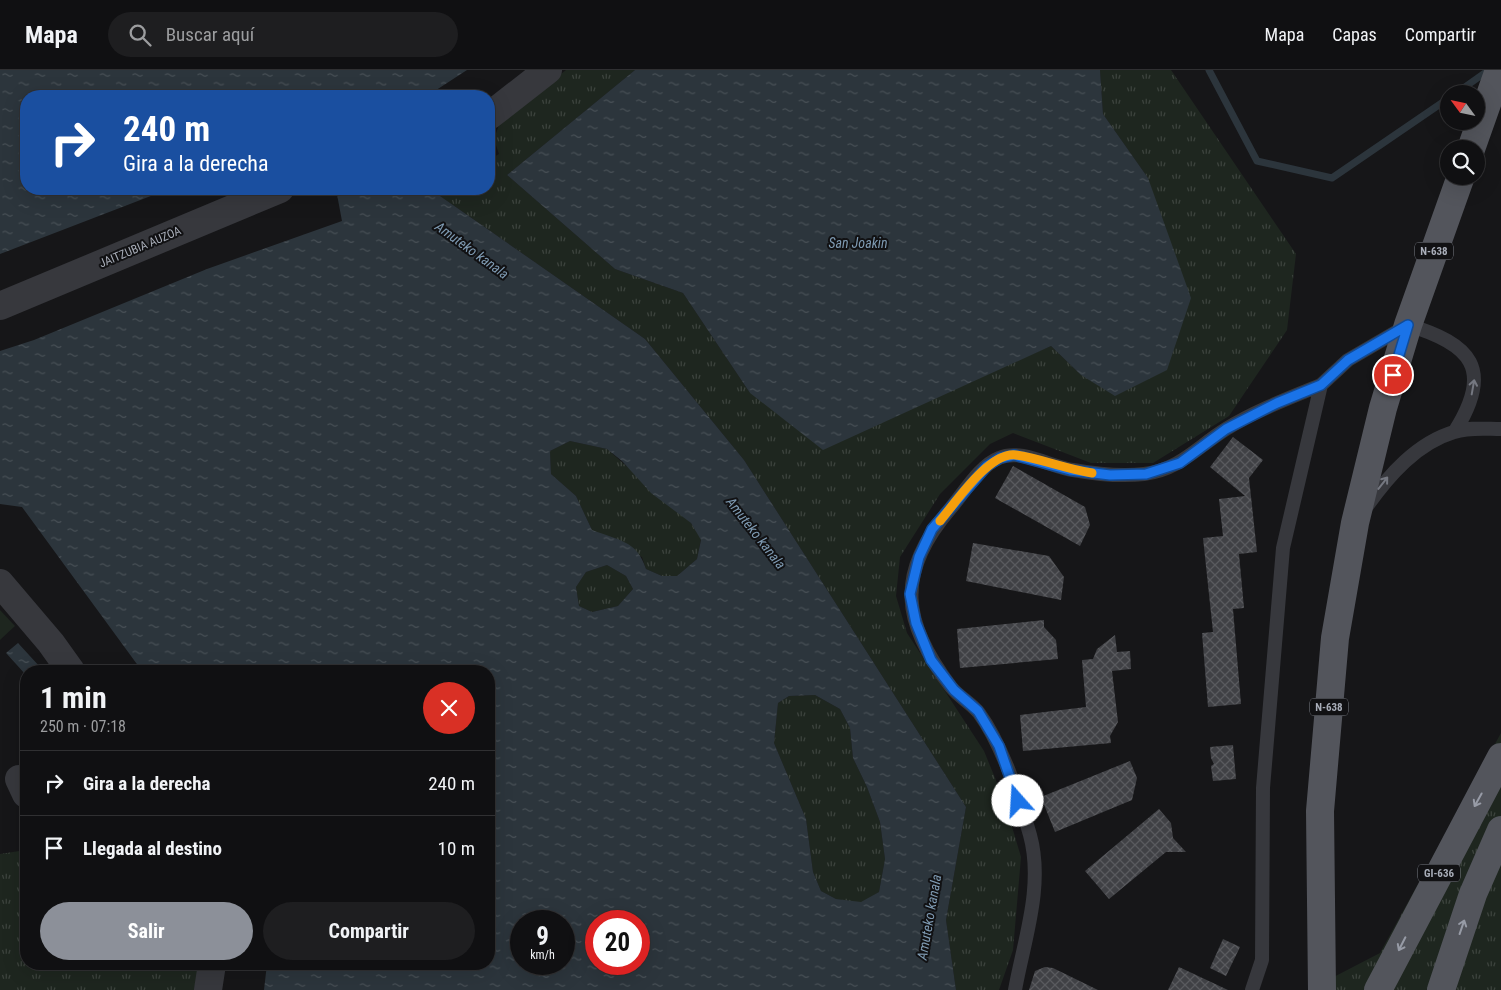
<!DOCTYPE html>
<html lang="es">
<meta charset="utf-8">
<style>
body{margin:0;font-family:"Roboto Condensed",sans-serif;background:#1e1e20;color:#f1f3f6;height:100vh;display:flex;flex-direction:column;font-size:19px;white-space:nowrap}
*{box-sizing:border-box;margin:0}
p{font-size:16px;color:#9c9d9f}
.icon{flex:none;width:28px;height:28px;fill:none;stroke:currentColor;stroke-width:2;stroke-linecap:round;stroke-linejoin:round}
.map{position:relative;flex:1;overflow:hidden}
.details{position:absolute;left:20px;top:595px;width:475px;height:305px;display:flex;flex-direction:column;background:#101012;border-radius:20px;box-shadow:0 5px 20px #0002,0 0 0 1px #303032}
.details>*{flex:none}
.guide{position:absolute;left:20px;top:20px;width:475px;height:105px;border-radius:20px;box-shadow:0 5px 20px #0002,0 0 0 1px #303032;background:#1a4fa0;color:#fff;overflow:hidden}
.needle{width:32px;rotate:303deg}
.controls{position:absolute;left:1440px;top:15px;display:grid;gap:10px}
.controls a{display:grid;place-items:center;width:45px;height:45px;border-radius:50%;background:#101012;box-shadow:0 5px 20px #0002,0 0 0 1px #303032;font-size:25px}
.speed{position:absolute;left:510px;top:840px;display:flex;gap:10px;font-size:25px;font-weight:700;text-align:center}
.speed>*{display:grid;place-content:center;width:65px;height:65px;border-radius:50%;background:#101012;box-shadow:0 5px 20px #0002,0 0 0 1px #303032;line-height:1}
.speed small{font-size:12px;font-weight:400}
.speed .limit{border:8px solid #d22;background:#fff;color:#111}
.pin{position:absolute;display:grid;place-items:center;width:42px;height:42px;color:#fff;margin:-21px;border:2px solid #fff;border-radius:50%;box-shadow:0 1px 5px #0007}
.me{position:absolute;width:55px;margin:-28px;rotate:341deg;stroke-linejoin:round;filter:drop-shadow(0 0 4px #0008)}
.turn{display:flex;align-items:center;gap:18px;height:105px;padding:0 20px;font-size:22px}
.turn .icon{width:65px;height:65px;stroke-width:2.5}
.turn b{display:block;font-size:35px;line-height:42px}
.round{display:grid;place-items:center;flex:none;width:52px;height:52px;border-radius:26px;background:#1e1e20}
.overview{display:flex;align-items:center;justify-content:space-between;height:85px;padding:0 20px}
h1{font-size:30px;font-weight:700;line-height:38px}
.primary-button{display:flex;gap:10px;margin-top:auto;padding:10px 20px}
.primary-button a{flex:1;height:58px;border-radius:30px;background:#8c9099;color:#fff;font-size:20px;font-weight:700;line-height:58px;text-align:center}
.primary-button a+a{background:#1e1e20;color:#f1f3f6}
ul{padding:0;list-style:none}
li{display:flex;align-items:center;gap:15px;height:65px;padding:0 20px;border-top:1px solid #303032}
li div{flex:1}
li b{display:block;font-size:19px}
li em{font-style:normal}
header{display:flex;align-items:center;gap:30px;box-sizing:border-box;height:70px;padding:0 25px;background:#101012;border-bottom:1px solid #303032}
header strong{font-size:24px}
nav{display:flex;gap:28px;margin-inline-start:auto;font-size:18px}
.search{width:350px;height:45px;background:#1e1e20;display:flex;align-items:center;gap:12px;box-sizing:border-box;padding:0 18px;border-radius:28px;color:#9c9d9f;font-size:19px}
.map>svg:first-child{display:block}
</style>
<header>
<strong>Mapa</strong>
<div class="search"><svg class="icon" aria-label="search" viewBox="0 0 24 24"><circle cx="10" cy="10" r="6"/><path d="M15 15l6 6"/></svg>Buscar aquí</div>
<nav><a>Mapa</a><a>Capas</a><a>Compartir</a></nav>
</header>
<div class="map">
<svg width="1501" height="920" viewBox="0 0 1501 920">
<defs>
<pattern id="grass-tufts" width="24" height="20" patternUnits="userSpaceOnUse" patternTransform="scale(1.25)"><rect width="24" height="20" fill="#1e261f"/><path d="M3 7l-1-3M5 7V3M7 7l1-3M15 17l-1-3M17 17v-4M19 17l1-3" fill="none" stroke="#3c433d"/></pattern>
<pattern id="water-ripples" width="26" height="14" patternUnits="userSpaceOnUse" patternTransform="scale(1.25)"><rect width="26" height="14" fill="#2c353c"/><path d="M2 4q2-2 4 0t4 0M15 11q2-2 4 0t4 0" fill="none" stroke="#485056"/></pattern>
<pattern id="building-cross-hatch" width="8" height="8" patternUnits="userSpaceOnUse" patternTransform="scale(1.25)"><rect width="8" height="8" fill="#404145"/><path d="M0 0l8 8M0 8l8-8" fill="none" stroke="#595a5e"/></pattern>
</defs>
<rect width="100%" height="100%" fill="#161618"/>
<!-- grass -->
<path fill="url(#grass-tufts)" d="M 566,0 L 635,0 L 507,105 L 615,199 L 683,223 L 750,323 L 983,305 L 1051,276 L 1081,305 L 1148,108 L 1103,44 L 1100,0 L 1171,0 L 1296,184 L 1287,260 L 1229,346 L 1153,393 L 1091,393 L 1013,363 L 990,374 L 940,424 L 900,487 L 896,526 L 907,563 L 984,681 L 1004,730 L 1021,787 L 1013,880 L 999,920 L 956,920 L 946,850 L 966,737 L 744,390 L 645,269 L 430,119 L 489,119 L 489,90 L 499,84 L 494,69 L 499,55 Z
M 570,371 L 607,379 L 691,453 L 701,469 L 697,489 L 677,506 L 662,506 L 646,499 L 642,487 L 592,460 L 576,426 L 551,404 L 550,381 Z
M 607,495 L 626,506 L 633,519 L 618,536 L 592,542 L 579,536 L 576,517 L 586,502 Z
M 815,625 L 840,639 L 850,658 L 853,688 L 867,717 L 880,752 L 885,789 L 879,822 L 861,833 L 836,829 L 821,821 L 813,802 L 806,749 L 774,673 L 778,633 L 789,626 Z
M 1501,663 L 1501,920 L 1328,920 L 1326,911 L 1380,883 Z
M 26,780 L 26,894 L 199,894 L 194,920 L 0,920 L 0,784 Z"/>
<!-- pitch -->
<path fill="#1e261f" d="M 0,540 L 15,556 L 0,570 Z"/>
<!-- water -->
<path fill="url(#water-ripples)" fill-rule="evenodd" d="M 0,0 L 467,0 L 427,26 L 26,26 L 26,119 L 169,119 L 0,184 Z
M 635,0 L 1100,0 L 1103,44 L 1148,108 L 1191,228 L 1167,300 L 1115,326 L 1081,305 L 1051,276 L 823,380 L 750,323 L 683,223 L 615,199 L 507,105 Z
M 336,119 L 430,119 L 645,269 L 744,390 L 966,737 L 946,850 L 956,920 L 264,920 L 267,894 L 489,894 L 489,601 L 142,601 L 22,437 L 0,434 L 0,281 L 34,270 L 207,199 L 342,151 ZM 570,371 L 607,379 L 622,391 L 651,423 L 691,453 L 701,470 L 697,489 L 677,506 L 662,506 L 646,499 C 637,470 617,470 592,460 L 576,426 L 551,404 L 550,381 ZM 607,495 L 626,506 L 633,519 L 618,536 L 592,542 L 579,536 L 576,517 L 586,502 ZM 815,625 L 840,639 L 850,658 L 853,688 L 867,717 L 880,752 L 885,789 L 879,822 L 861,832 L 836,829 L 821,821 L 813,802 L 806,749 L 774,673 L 778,633 L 789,626 ZM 521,851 L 564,851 L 564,894 L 521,894 ZM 596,851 L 639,851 L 639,894 L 596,894 Z
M 18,573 L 40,597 L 35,601 L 26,601 L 26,605 L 6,583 Z"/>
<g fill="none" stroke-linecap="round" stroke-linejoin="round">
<!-- stream -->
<path stroke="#2c353c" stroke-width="7" d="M 1209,0 L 1257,91 L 1332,108 L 1449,28
M 1455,24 L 1489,0"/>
</g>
<!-- building -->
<path fill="url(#building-cross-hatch)" d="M 1233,367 L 1263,390 L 1249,408 L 1257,482 L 1239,484 L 1244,538 L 1233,539 L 1241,634 L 1208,637 L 1202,563 L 1213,562 L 1203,468 L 1223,466 L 1219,429 L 1245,426 L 1210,397 Z
M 1013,396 L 1085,437 L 1090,455 L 1080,476 L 995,428 Z
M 973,473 L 1049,486 L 1064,507 L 1061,530 L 966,511 Z
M 1044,550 L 1044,557 L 1056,570 L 1058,589 L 960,598 L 957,559 Z
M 1115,565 L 1117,582 L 1130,581 L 1131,599 L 1112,601 L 1118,652 L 1110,666 L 1111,673 L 1023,681 L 1020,645 L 1086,637 L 1082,590 L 1093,589 L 1097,579 Z
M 1233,675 L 1236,709 L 1213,711 L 1211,696 L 1214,694 L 1211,688 L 1210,677 Z
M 1130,691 L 1137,708 L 1132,730 L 1055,762 L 1041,727 Z
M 1159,739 L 1171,753 L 1173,768 L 1186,782 L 1166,782 L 1109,829 L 1085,801 Z
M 1223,869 L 1240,877 L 1226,906 L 1210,898 Z
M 1045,897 L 1053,898 L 1098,920 L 1029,920 L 1035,901 Z
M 1179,897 L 1228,920 L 1168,920 Z"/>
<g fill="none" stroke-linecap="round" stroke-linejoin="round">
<!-- lane -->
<path stroke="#37383d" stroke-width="14" d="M 1367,436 C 1389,405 1417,373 1454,362 C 1469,357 1486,359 1501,359
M 1015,920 C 1024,870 1044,816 1030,765 C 1019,726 1003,676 979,643 C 971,633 959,627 951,617 C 902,553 895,503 950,439 C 964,423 979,396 999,388 C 1021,378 1051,397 1073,400 C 1096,404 1120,407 1144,404 C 1181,399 1197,377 1226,359 C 1255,341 1289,328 1321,315
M 1252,920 L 1262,890 L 1263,718 L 1283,478 L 1321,315 L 1348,290 L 1408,255 C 1471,274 1494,299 1455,361"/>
<!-- street -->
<path stroke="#37383d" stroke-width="28" d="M 489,46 L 548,0
M 0,236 L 280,119
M 0,513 L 51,573 L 71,601
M 19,709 L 26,724
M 208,920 L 212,894"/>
<!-- primary -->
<path stroke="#53555c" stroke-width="28" d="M 1471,79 L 1499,0
M 1322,920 L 1320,741 L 1335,568 L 1355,453 L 1383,338 L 1408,255 L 1461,106
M 1378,920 L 1501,687
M 1441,920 L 1473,824 L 1501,760"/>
</g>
<!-- one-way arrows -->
<defs><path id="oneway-shaft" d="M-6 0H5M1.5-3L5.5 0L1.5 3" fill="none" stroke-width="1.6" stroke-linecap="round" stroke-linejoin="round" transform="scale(1.25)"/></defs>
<g stroke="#757881">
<use href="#oneway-shaft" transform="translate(1473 317) rotate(-80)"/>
<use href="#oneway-shaft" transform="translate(1383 413) rotate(-52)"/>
</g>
<g stroke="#979ba6">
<use href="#oneway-shaft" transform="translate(1478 730) rotate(119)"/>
<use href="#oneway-shaft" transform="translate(1462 857) rotate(-71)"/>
<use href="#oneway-shaft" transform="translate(1402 874) rotate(117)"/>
</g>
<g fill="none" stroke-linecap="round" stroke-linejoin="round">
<!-- route casing -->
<g stroke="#114b97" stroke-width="12">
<path id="route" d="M 1018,731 L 999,676 L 978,641 L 954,620 L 931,590 L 916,553 L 910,524 L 919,487 L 932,459 L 987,396 L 1000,388 L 1014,385 L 1070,400 L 1110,405 L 1146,404 L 1180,393 L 1226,359 L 1277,333 L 1321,315 L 1348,290 L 1408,255 L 1393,305"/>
</g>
<!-- route -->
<use href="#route" stroke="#1a73e8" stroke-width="9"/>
<!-- slow -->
<path stroke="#f59e0b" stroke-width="9" d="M 940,451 C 956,432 990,381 1016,385 C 1042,389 1066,399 1092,403"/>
</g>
<g text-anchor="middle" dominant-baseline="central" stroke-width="4" stroke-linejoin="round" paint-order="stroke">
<!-- shield labels -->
<g fill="#111113" stroke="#7b7e86" stroke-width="1">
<rect x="1415" y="172.5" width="38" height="17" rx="4"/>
<rect x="1310" y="628.5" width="38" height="17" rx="4"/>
<rect x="1418" y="794.5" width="42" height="17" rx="4"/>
</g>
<g font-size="11" font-weight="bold" fill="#a8adb8">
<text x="1434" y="181">N-638</text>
<text x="1329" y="637">N-638</text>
<text x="1439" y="803">GI-636</text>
</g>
<!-- street labels -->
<g font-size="12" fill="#a8adb8" stroke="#111113">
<text transform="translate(140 177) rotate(-23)">JAITZUBIA AUZOA</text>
</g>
<!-- water labels -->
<g font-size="14" font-style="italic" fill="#7f9bb3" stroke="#111113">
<text x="858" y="173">San Joakin</text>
<text transform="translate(472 180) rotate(36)">Amuteko kanala</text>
<text transform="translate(756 463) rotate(52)">Amuteko kanala</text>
<text transform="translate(929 847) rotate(-80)">Amuteko kanala</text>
</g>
</g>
</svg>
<div class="controls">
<a><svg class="needle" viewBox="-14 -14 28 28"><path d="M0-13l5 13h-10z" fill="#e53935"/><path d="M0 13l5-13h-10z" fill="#9c9d9f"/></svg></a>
<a><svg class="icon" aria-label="search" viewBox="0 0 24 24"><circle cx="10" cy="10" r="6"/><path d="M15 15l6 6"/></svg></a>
</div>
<div class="speed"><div>9<small>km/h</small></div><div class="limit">20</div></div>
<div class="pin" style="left:1393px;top:305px;background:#d93025"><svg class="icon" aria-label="arrive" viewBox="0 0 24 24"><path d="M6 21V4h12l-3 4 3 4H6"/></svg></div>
<svg class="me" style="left:1018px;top:731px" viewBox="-20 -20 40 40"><circle r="19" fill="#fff"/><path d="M0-13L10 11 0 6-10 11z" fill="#1a73e8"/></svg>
<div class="guide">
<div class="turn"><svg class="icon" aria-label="right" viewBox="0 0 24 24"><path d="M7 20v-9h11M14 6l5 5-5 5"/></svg><div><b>240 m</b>Gira a la derecha</div></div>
</div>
<section class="details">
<div class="overview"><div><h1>1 min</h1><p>250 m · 07:18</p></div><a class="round" style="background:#d93025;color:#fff"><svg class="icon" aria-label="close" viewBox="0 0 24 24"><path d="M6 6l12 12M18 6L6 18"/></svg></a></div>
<ul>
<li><svg class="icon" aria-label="right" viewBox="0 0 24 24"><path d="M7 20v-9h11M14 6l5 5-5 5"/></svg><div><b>Gira a la derecha</b></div><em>240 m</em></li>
<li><svg class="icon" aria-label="arrive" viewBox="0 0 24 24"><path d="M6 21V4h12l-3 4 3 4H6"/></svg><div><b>Llegada al destino</b></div><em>10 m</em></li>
</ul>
<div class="primary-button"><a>Salir</a><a>Compartir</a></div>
</section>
</div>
